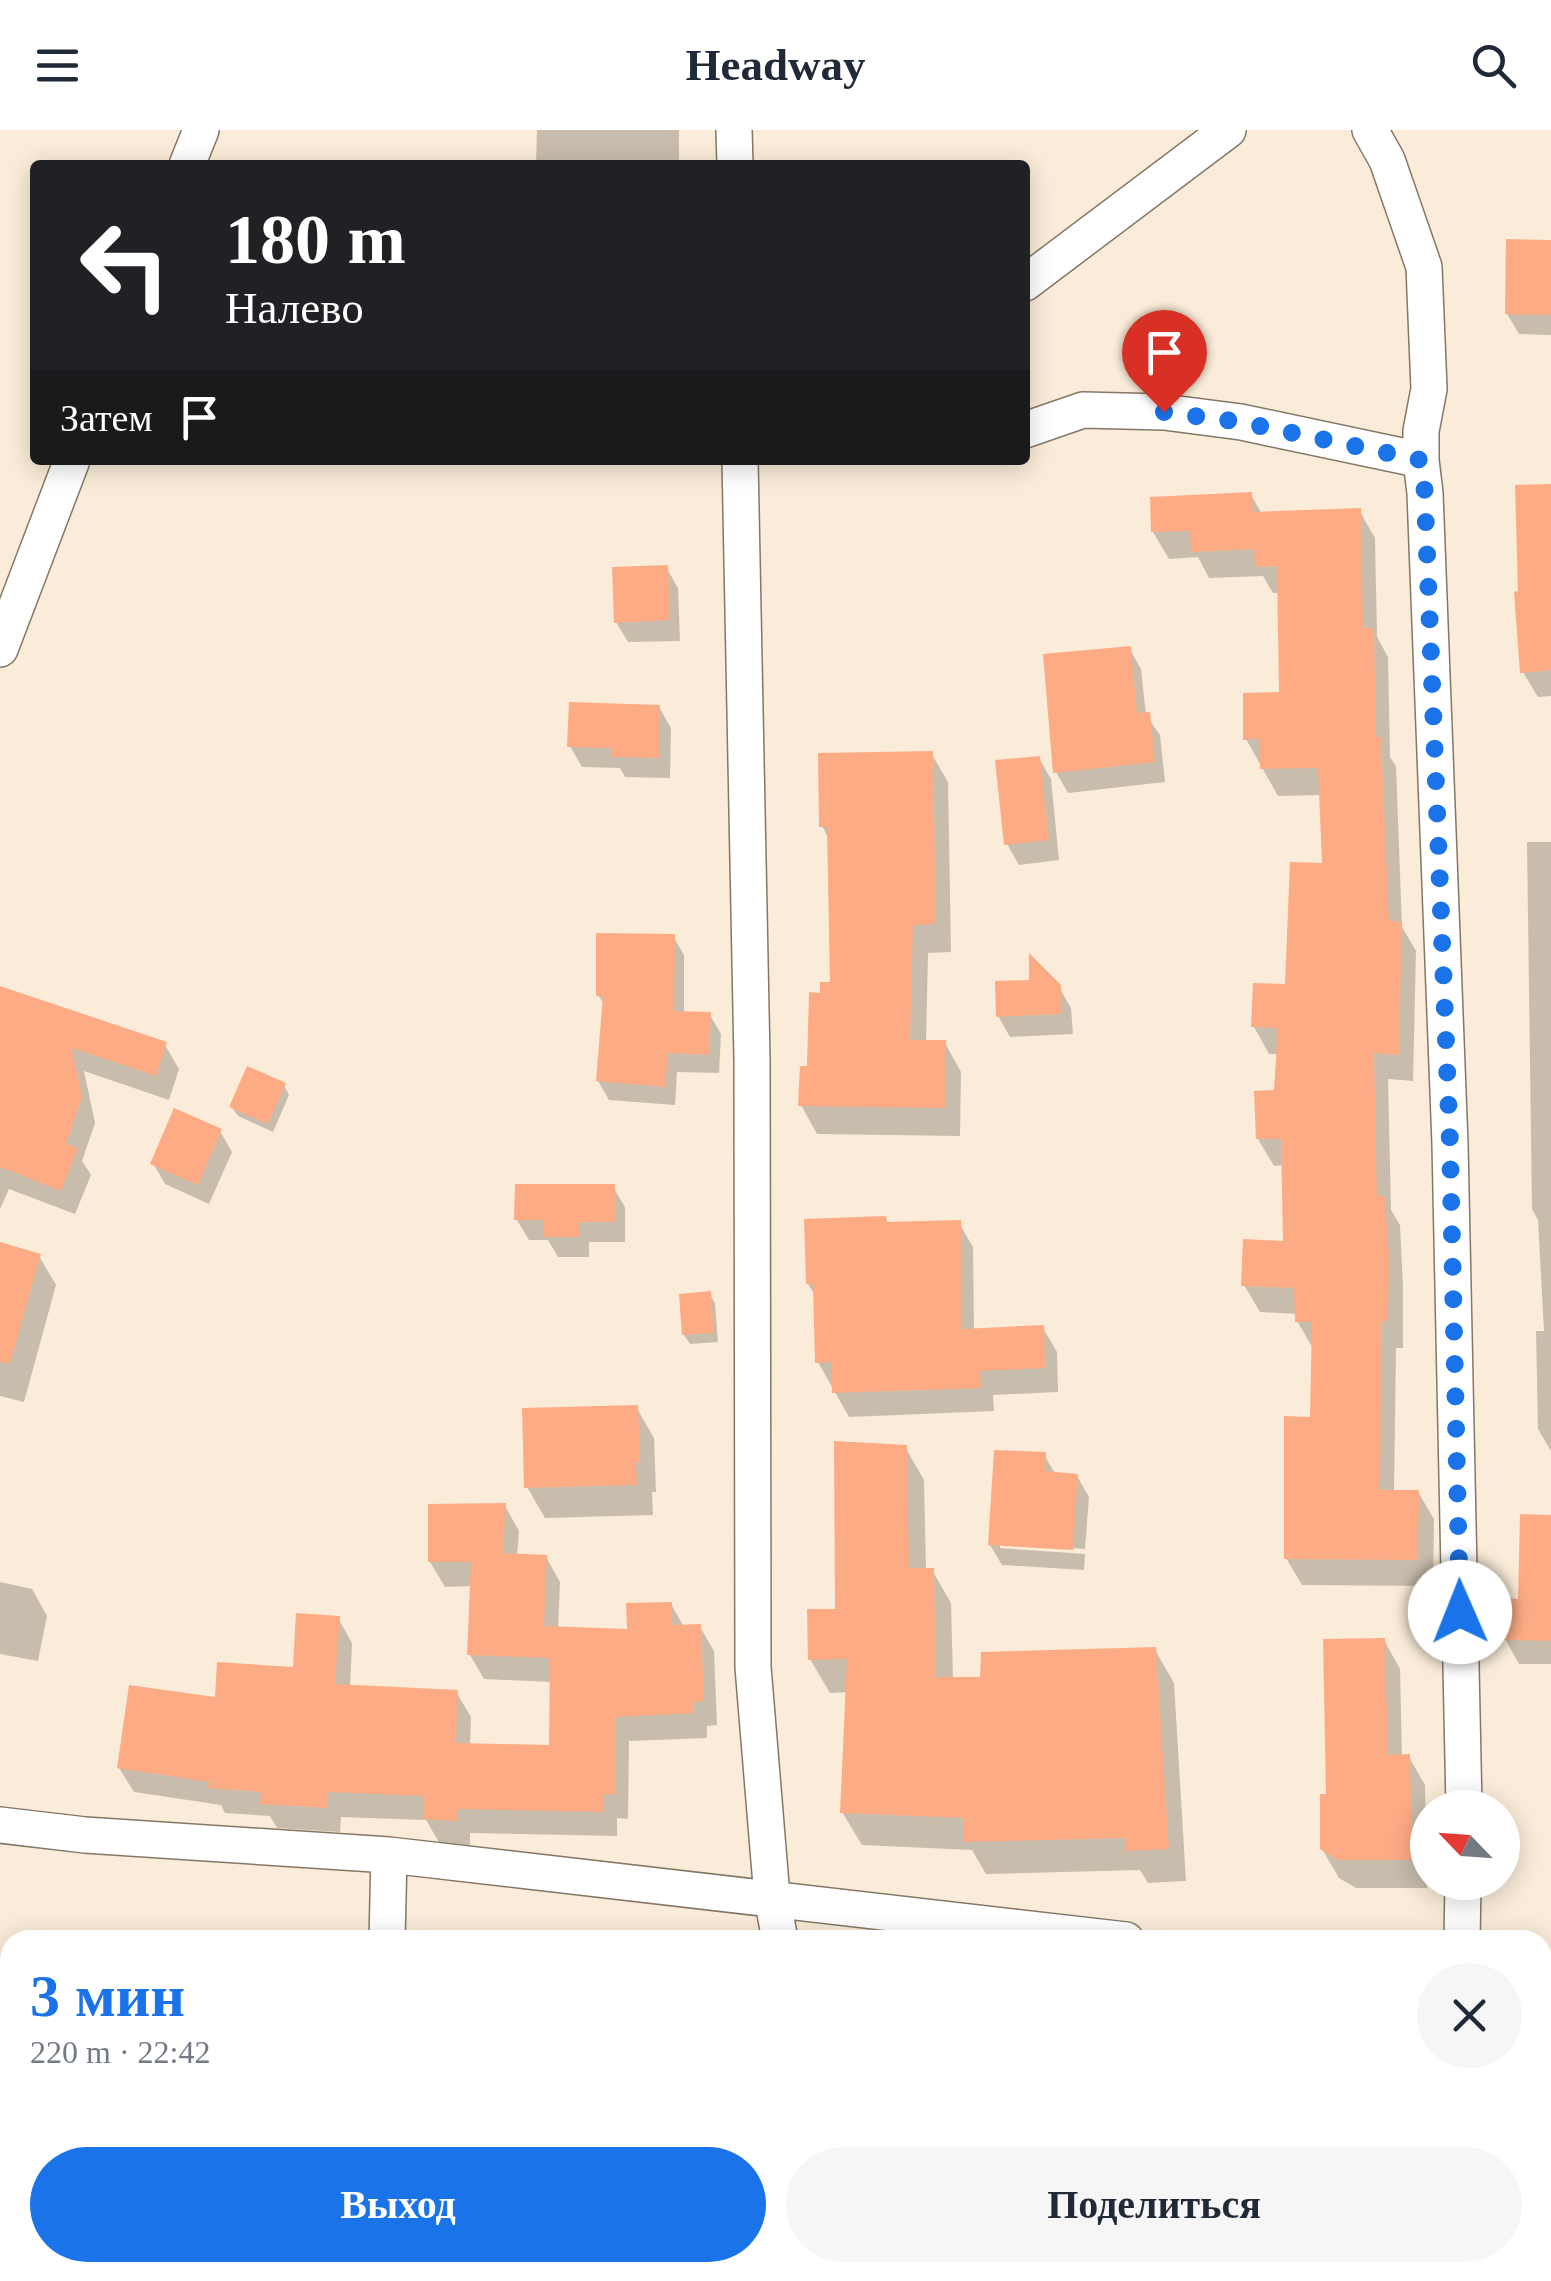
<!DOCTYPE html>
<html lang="ru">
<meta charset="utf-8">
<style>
body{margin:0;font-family:Georgia,serif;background:#f6f6f7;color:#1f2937;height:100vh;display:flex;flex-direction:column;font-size:38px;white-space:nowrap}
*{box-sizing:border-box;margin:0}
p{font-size:32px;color:#747a83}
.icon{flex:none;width:55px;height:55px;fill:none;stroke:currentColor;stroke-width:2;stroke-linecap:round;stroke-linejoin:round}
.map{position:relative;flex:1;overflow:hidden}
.details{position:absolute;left:0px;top:1800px;width:1552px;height:352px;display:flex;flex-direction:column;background:#fff;border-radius:30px 30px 0 0;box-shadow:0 5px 25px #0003}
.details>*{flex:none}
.guide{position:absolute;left:30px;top:30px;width:1000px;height:305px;border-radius:10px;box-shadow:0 5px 25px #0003;background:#202124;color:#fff;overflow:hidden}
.needle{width:65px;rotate:295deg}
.fabs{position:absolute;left:1410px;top:1660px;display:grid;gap:20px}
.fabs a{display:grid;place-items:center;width:110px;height:110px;border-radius:50%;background:#fff;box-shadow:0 5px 25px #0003;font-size:50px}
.pin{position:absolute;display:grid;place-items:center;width:85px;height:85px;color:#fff;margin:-102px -42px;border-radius:50% 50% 50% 0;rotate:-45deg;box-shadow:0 0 10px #0007}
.pin .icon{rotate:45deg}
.me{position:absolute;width:110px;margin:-55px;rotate:359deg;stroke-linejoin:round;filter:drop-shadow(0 0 8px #0008)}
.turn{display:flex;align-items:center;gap:35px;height:210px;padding:0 30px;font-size:45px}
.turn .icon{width:130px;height:130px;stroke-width:2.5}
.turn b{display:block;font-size:70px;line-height:85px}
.then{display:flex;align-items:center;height:95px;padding:0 30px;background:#0003;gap:20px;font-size:38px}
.round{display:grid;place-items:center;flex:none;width:105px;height:105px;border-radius:52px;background:#f6f6f7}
.summary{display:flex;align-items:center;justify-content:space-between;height:170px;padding:0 30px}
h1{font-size:60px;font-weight:700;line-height:75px;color:#1a73e8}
.primary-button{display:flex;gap:20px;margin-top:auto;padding:20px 30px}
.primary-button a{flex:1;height:115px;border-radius:60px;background:#1a73e8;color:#fff;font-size:40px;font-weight:700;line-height:115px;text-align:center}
.primary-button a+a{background:#f6f6f7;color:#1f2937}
header{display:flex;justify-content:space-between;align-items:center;height:130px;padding:0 30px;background:#fff;font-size:45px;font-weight:700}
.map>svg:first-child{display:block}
</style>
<header><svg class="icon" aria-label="menu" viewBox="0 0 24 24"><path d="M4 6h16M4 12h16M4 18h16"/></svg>Headway<svg class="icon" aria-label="search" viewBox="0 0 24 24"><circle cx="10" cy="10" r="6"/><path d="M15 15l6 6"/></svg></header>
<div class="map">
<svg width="1551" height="2151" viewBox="0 0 1551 2151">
<rect width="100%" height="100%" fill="#faecd8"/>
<!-- shadow -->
<path fill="#0003" d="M 537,0 L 679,0 L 679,35 L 536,35 Z
M 1551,112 L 1551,205 L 1519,204 L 1507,184 Z
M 1551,357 L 1551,566 L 1538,567 L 1523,542 L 1521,464 Z
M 1251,365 L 1262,384 L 1359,380 L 1375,408 L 1377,507 L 1388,527 L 1390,627 L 1396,636 L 1402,797 L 1416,821 L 1413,951 L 1388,949 L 1391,1080 L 1400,1095 L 1403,1156 L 1403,1218 L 1396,1218 L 1394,1362 L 1418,1362 L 1434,1389 L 1433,1456 L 1302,1455 L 1286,1428 L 1313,1290 L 1314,1220 L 1297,1191 L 1297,1184 L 1260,1182 L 1244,1155 L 1286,1113 L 1284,1035 L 1274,1036 L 1258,1009 L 1276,963 L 1279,924 L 1269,924 L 1254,897 L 1288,856 L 1324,735 L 1322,665 L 1278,666 L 1246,609 L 1282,565 L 1280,463 L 1273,463 L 1263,446 L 1209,448 L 1198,427 L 1169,429 L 1153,402 Z
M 666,437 L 678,458 L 680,511 L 628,512 L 616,492 Z
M 1129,518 L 1141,539 L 1146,585 L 1160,605 L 1165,652 L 1068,663 L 1056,642 Z
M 659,577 L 671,598 L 670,648 L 625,647 L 620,638 L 582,637 L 570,616 Z
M 931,623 L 948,652 L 951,822 L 928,823 L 926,912 L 945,913 L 961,942 L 960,1006 L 817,1004 L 801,975 L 822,865 L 833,855 L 830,711 L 822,696 Z
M 1039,628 L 1051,649 L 1059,730 L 1019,735 L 1007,714 Z
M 1527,712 L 1551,712 L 1551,1321 L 1538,1299 L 1536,1201 L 1544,1201 L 1538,1090 L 1532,1079 Z
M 673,806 L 684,825 L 684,884 L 710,885 L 721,904 L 719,943 L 677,942 L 675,975 L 609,970 L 598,951 L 605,876 L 598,865 Z
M 1059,857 L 1071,878 L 1073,904 L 1010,907 L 998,886 Z
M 0,859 L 165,915 L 179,939 L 169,970 L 84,941 L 95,993 L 82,1031 L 91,1045 L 75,1084 L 9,1059 L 0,1079 Z
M 284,955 L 289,965 L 273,1002 L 238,986 L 232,977 Z
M 220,1001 L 232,1022 L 209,1074 L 165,1054 L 153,1033 Z
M 613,1057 L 625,1077 L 625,1112 L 589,1112 L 589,1127 L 558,1127 L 548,1110 L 529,1110 L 517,1090 Z
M 885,1088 L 888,1094 L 959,1093 L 973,1117 L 974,1201 L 1043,1198 L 1057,1222 L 1058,1262 L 993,1265 L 994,1281 L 849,1287 L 818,1232 L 816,1167 L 808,1154 Z
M 0,1115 L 39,1126 L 56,1155 L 24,1272 L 0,1266 Z
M 709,1164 L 715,1173 L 718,1212 L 690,1214 L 684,1205 Z
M 636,1277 L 654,1308 L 656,1362 L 652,1362 L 653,1385 L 545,1388 L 527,1357 Z
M 905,1317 L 924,1350 L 926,1440 L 932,1440 L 951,1473 L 953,1549 L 982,1550 L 1155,1520 L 1174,1553 L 1186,1751 L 1148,1753 L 1140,1740 L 986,1744 L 972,1720 L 862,1715 L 842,1682 L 848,1562 L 830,1563 L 810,1529 L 837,1482 Z
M 1044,1325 L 1056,1345 L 1077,1346 L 1089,1367 L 1085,1419 L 1000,1413 L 1000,1418 L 1085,1424 L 1084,1440 L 1002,1435 L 990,1415 Z
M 505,1376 L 519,1401 L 517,1426 L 546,1427 L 560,1452 L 558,1499 L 629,1501 L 671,1474 L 684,1497 L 700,1497 L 714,1521 L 717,1595 L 707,1596 L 707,1608 L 629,1611 L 628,1689 L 617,1688 L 617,1706 L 470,1703 L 470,1715 L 440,1714 L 426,1690 L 341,1687 L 340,1702 L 277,1698 L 270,1686 L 225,1683 L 221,1675 L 134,1662 L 119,1638 L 217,1570 L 295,1540 L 338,1488 L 352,1513 L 350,1557 L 456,1562 L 471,1587 L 470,1616 L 551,1617 L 552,1552 L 484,1549 L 470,1525 L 473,1456 L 445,1457 L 430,1432 Z
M 1551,1387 L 1551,1534 L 1519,1534 L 1505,1509 Z
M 0,1452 L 32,1459 L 47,1486 L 38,1531 L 0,1524 Z
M 1384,1510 L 1400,1539 L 1402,1627 L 1409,1627 L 1425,1655 L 1427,1758 L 1356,1758 L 1339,1748 L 1322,1719 L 1329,1667 Z
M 1542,2066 L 1551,2066 L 1551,2151 L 1533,2151 L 1528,2142 L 1542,2142 Z
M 131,2142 L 318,2142 L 323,2151 L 137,2151 L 137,2146 Z
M 457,2142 L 530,2142 L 533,2151 L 457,2151 Z
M 1245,2142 L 1466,2142 L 1466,2151 L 1245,2151 Z"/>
<!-- building -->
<path fill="#fdab85" d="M 1506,109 L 1551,110 L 1551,185 L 1505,184 Z
M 1551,354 L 1551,540 L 1520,543 L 1514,462 L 1518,461 L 1515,355 Z
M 1252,362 L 1253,382 L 1361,378 L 1363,498 L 1374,498 L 1376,607 L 1381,607 L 1389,791 L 1402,792 L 1399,925 L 1374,923 L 1377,1066 L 1385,1066 L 1389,1127 L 1388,1191 L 1382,1191 L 1380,1360 L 1419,1360 L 1418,1430 L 1284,1429 L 1284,1286 L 1310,1287 L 1312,1192 L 1295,1192 L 1294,1158 L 1241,1156 L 1243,1109 L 1283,1111 L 1281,1009 L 1256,1009 L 1254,961 L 1274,960 L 1278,898 L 1251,897 L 1253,853 L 1285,854 L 1290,732 L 1322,733 L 1318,638 L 1260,639 L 1260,609 L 1243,610 L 1243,563 L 1279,562 L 1277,436 L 1255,437 L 1254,419 L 1191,422 L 1190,401 L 1151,402 L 1150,367 Z
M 668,435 L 670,490 L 614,493 L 612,437 Z
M 1131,516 L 1137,583 L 1150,582 L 1155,632 L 1053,643 L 1043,524 Z
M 569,572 L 660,575 L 659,628 L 611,627 L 611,618 L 567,617 Z
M 933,621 L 936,794 L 913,795 L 910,910 L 946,910 L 945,978 L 798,976 L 800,936 L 807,936 L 809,862 L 820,863 L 820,852 L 830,852 L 827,697 L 819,697 L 818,623 Z
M 1040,626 L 1049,710 L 1004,715 L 995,630 Z
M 596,803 L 675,804 L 674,881 L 711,882 L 709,925 L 668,923 L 665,957 L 596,951 L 603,866 L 596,866 Z
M 1029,823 L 1061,855 L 1062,884 L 996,887 L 995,851 L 1029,850 Z
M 0,856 L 167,912 L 156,946 L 72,918 L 82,967 L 66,1014 L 78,1018 L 61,1061 L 0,1037 Z
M 247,936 L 286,953 L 268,994 L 229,977 Z
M 174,978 L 222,999 L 198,1055 L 150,1034 Z
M 515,1054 L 615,1054 L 615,1092 L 579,1092 L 579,1107 L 544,1107 L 544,1090 L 514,1090 Z
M 886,1086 L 887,1092 L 961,1090 L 962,1199 L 1044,1195 L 1046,1238 L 980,1241 L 981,1258 L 832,1263 L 831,1232 L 815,1233 L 813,1154 L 806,1154 L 804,1089 Z
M 0,1112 L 41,1124 L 10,1234 L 0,1232 Z
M 711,1161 L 714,1203 L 682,1205 L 679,1164 Z
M 638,1275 L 640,1332 L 636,1332 L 637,1355 L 524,1358 L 522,1278 Z
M 834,1311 L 907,1315 L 909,1438 L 934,1438 L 936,1547 L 980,1547 L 981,1522 L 1156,1517 L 1169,1719 L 1126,1721 L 1125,1708 L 964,1712 L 963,1688 L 840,1683 L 847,1529 L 808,1530 L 807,1479 L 835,1479 Z
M 994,1320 L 1046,1322 L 1045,1341 L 1078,1344 L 1073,1420 L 988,1415 Z
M 506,1373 L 503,1423 L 547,1425 L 544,1496 L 627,1499 L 626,1473 L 672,1472 L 672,1495 L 701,1494 L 704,1571 L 694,1572 L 694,1583 L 616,1587 L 615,1665 L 604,1664 L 604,1682 L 457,1679 L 457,1691 L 423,1689 L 424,1666 L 328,1662 L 327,1678 L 260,1674 L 261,1662 L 208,1658 L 209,1652 L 117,1638 L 129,1555 L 215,1567 L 217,1532 L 293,1537 L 296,1483 L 340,1486 L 335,1554 L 458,1560 L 456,1613 L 549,1615 L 550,1528 L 467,1525 L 471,1432 L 428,1432 L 428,1374 Z
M 1520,1384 L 1551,1385 L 1551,1511 L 1502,1510 L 1503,1468 L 1518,1469 Z
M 1385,1508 L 1388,1625 L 1410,1624 L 1412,1730 L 1338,1730 L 1320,1719 L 1320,1664 L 1326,1664 L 1323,1509 Z"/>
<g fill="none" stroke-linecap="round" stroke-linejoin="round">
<!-- street casing -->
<g stroke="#847766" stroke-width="38">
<path id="street" d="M 734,0 L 735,35
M 1370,0 L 1387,30 L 1424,137 L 1429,259 L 1421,301 L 1421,330
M 187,35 L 201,0
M 1025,153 L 1228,0
M 1025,300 L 1083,280 L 1164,282 L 1241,292 L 1421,330 L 1425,363 L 1450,1014 L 1464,1678
M 740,330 L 752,930 L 753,1537 L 772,1767 L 780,1810
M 0,519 L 72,330
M 0,1695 L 85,1705 L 389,1725 L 1126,1810
M 387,1810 L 389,1725
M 1462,1810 L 1463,1752
M 1542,1844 L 1551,1845
M 841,2142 L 843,2151
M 1477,2142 L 1478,2151
M 380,2151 L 380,2142"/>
</g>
<!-- street -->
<use href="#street" stroke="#fff" stroke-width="35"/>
</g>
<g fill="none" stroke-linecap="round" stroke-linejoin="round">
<!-- route -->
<path stroke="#1a73e8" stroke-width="18" stroke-dasharray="0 32.4" d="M 1164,282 L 1241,292 L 1421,330 L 1424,345 L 1450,1014 L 1460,1482"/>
</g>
</svg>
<div class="fabs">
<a><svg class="needle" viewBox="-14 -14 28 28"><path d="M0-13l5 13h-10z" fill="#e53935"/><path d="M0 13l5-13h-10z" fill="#747a83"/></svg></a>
</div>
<div class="pin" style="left:1164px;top:282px;background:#d93025"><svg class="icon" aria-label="arrive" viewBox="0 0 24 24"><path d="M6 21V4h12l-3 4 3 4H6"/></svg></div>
<svg class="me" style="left:1460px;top:1482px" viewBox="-20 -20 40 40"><circle r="19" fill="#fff"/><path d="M0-13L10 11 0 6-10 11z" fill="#1a73e8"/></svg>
<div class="guide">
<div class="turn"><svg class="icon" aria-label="left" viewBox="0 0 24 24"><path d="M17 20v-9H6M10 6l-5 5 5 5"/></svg><div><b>180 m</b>Налево</div></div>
<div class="then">Затем<svg class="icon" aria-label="arrive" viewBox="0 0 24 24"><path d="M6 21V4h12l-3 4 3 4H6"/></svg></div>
</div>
<section class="details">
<div class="summary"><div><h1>3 мин</h1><p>220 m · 22:42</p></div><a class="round"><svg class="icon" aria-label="close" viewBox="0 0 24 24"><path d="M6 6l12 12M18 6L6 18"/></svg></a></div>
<div class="primary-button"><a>Выход</a><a>Поделиться</a></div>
</section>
</div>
